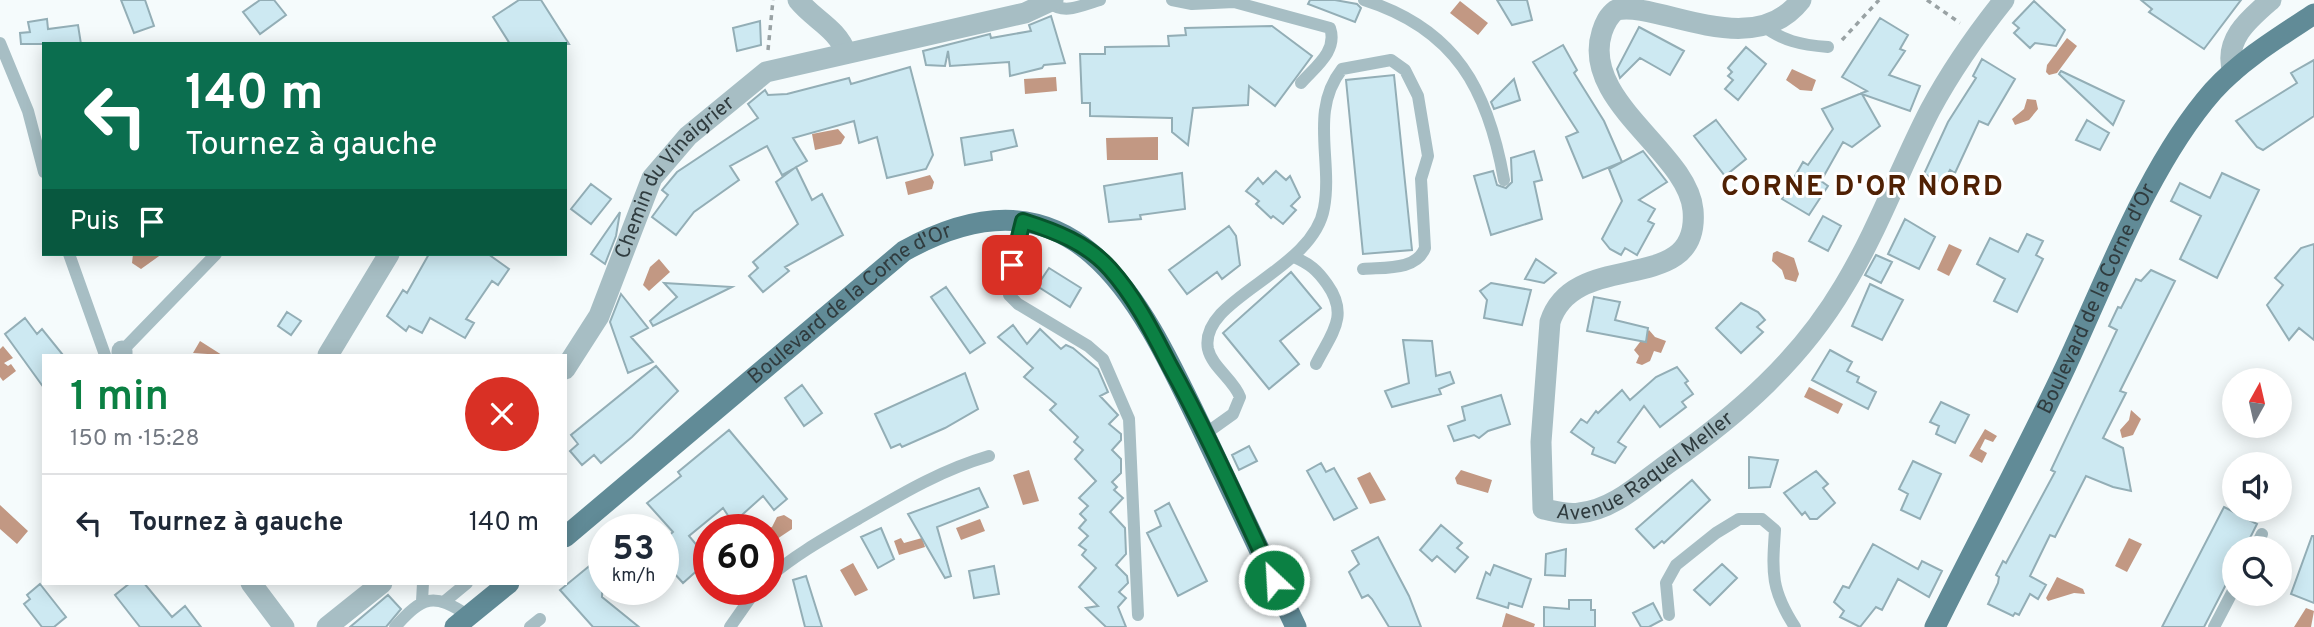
<!DOCTYPE html>
<html lang="fr">
<meta charset="utf-8">
<style>
body{margin:0;font-family:Overpass,sans-serif;background:#f6f6f7;color:#1f2937;height:100vh;display:flex;flex-direction:column;font-size:26px;white-space:nowrap}
*{box-sizing:border-box;margin:0}
p{font-size:23px;color:#747a83}
.icon{flex:none;width:38px;height:38px;fill:none;stroke:currentColor;stroke-width:2;stroke-linecap:round;stroke-linejoin:round}
.map{position:relative;flex:1;overflow:hidden}
.panel{position:absolute;left:42px;top:354px;width:525px;height:231px;display:flex;flex-direction:column;background:#fff;border-radius:0px;box-shadow:0 4px 18px #0003}
.panel>*{flex:none}
.banner{position:absolute;left:42px;top:42px;width:525px;height:214px;border-radius:0px;box-shadow:0 4px 18px #0003;background:#0b6e4f;color:#fff;overflow:hidden}
.needle{width:46px;rotate:8deg}
.fabs{position:absolute;left:2222px;top:368px;display:grid;gap:14px}
.fabs a{display:grid;place-items:center;width:70px;height:70px;border-radius:50%;background:#fff;box-shadow:0 4px 18px #0003;font-size:35px}
.speed{position:absolute;left:588px;top:514px;display:flex;gap:14px;font-size:35px;font-weight:700;text-align:center}
.speed>*{display:grid;place-content:center;width:91px;height:91px;border-radius:50%;background:#fff;box-shadow:0 4px 18px #0003;line-height:1}
.speed small{font-size:18px;font-weight:400}
.speed .limit{border:10px solid #d22;background:#fff;color:#111}
.pin{position:absolute;display:grid;place-items:center;width:60px;height:60px;color:#fff;margin:-30px;border-radius:14px;box-shadow:0 4px 10px #0006}
.me{position:absolute;width:77px;margin:-38px;rotate:335deg;stroke-linejoin:round;filter:drop-shadow(0 0 5px #0008)}
.turn{display:flex;align-items:center;gap:24px;height:147px;padding:0 28px;font-size:32px}
.turn .icon{width:91px;height:91px;stroke-width:2.5}
.turn b{display:block;font-size:49px;line-height:60px}
.then{display:flex;align-items:center;height:66px;padding:0 28px;background:#0003;gap:14px;font-size:26px}
.round{display:grid;place-items:center;flex:none;width:74px;height:74px;border-radius:37px;background:#f6f6f7}
.head{display:flex;align-items:center;justify-content:space-between;height:119px;padding:0 28px}
h1{font-size:42px;font-weight:600;line-height:52px;color:#0b8043}
ul{padding:0;list-style:none}
li{display:flex;align-items:center;gap:21px;height:98px;padding:0 28px;border-top:2px solid #e0e1e3}
li div{flex:1}
li b{display:block;font-size:26px}
li em{font-style:normal}
.map>svg:first-child{display:block}
</style>
<div class="map">
<svg width="2314" height="627" viewBox="0 0 2314 627">
<rect width="100%" height="100%" fill="#f5fbfc"/>
<!-- water -->
<path fill="#c29883" d="M 1460,1 L 1488,23 L 1478,35 L 1450,13 Z
M 2067,38 L 2077,46 L 2057,73 L 2049,75 L 2046,72 L 2047,65 Z
M 1792,69 L 1816,80 L 1812,91 L 1800,90 L 1786,80 Z
M 1056,77 L 1057,91 L 1025,94 L 1024,79 Z
M 2027,99 L 2036,100 L 2038,109 L 2029,120 L 2015,125 L 2012,119 L 2024,109 Z
M 838,129 L 845,137 L 841,144 L 815,150 L 812,134 Z
M 1158,137 L 1158,160 L 1107,160 L 1106,138 Z
M 930,175 L 934,182 L 932,189 L 908,195 L 905,182 Z
M 1949,244 L 1962,250 L 1949,276 L 1937,270 Z
M 1777,251 L 1794,258 L 1799,274 L 1796,282 L 1785,279 L 1782,270 L 1772,261 L 1773,253 Z
M 133,254 L 162,254 L 141,269 L 132,263 Z
M 659,259 L 670,272 L 649,291 L 643,285 L 650,267 Z
M 1649,330 L 1655,337 L 1666,341 L 1661,353 L 1654,351 L 1650,361 L 1642,365 L 1636,363 L 1639,356 L 1634,350 Z
M 200,341 L 222,355 L 193,353 Z
M 3,346 L 13,358 L 4,363 L 8,366 L 11,364 L 16,371 L 3,381 L 0,377 L 0,349 Z
M 1809,387 L 1843,404 L 1838,414 L 1804,397 Z
M 2131,410 L 2141,419 L 2133,435 L 2122,438 L 2120,430 L 2129,420 Z
M 1985,429 L 1997,436 L 1993,442 L 1985,439 L 1980,449 L 1987,453 L 1982,463 L 1969,456 Z
M 1029,470 L 1039,501 L 1023,505 L 1013,475 Z
M 1461,470 L 1492,480 L 1488,493 L 1457,484 L 1455,478 Z
M 1370,472 L 1386,500 L 1370,504 L 1357,478 Z
M 0,505 L 28,531 L 17,544 L 0,529 Z
M 784,515 L 792,520 L 792,529 L 768,545 L 768,530 L 763,530 L 772,527 L 777,517 Z
M 980,519 L 985,531 L 961,540 L 956,528 Z
M 901,538 L 904,543 L 922,538 L 925,547 L 899,555 L 894,541 Z
M 2129,538 L 2142,544 L 2127,572 L 2115,566 Z
M 853,563 L 868,590 L 855,596 L 840,570 Z
M 2057,577 L 2083,589 L 2085,594 L 2074,593 L 2048,601 L 2046,598 Z
M 2306,608 L 2314,611 L 2311,627 L 2294,627 Z
M 1506,613 L 1535,624 L 1534,627 L 1502,627 Z"/>
<!-- building -->
<path fill="#cde9f2" stroke="#93aeb6" stroke-width="2" d="M 121,0 L 145,0 L 154,26 L 134,33 Z
M 260,0 L 274,0 L 286,15 L 260,34 L 243,12 Z
M 519,0 L 541,0 L 569,44 L 510,44 L 493,17 Z
M 1310,0 L 1335,0 L 1357,4 L 1361,8 L 1355,22 L 1308,4 Z
M 1497,0 L 1527,0 L 1532,20 L 1512,25 Z
M 2141,0 L 2241,0 L 2204,49 L 2149,12 L 2152,9 Z
M 2034,1 L 2065,30 L 2056,46 L 2035,43 L 2030,48 L 2014,33 L 2019,28 L 2013,23 Z
M 1051,16 L 1065,63 L 1044,65 L 1042,68 L 1010,76 L 1009,62 L 950,66 L 948,51 L 945,66 L 926,65 L 923,51 L 990,34 L 991,38 L 1031,31 L 1029,25 Z
M 1880,18 L 1908,35 L 1900,49 L 1905,51 L 1889,75 L 1920,86 L 1910,111 L 1862,94 L 1880,126 L 1852,147 L 1843,142 L 1821,181 L 1828,186 L 1809,215 L 1782,199 L 1803,162 L 1808,165 L 1833,129 L 1822,109 L 1867,91 L 1842,77 Z
M 47,19 L 48,29 L 78,25 L 81,44 L 21,44 L 20,33 L 30,32 L 28,22 Z
M 760,21 L 761,45 L 737,51 L 733,28 Z
M 1272,26 L 1312,56 L 1275,106 L 1249,86 L 1248,105 L 1193,108 L 1188,145 L 1172,132 L 1172,118 L 1090,116 L 1090,103 L 1082,103 L 1080,54 L 1105,54 L 1105,47 L 1169,46 L 1168,36 L 1186,35 L 1185,28 Z
M 1639,27 L 1684,51 L 1670,75 L 1640,58 L 1620,78 L 1617,69 Z
M 1563,45 L 1577,70 L 1574,73 L 1604,121 L 1622,162 L 1583,178 L 1566,137 L 1578,132 L 1533,62 Z
M 1746,47 L 1766,64 L 1738,100 L 1725,89 L 1733,80 L 1728,76 L 1732,72 L 1728,68 Z
M 1982,59 L 2015,79 L 1988,125 L 1979,121 L 1955,173 L 1950,170 L 1943,183 L 1924,174 L 1948,122 L 1976,78 L 1973,76 Z
M 2314,60 L 2314,116 L 2263,150 L 2257,147 L 2236,121 L 2297,83 L 2291,73 Z
M 910,67 L 933,155 L 926,169 L 887,178 L 877,137 L 859,143 L 854,121 L 793,138 L 807,161 L 782,175 L 767,146 L 730,166 L 739,180 L 694,212 L 676,235 L 652,217 L 668,195 L 662,190 L 677,172 L 758,118 L 748,104 L 765,90 L 768,95 L 787,94 L 849,78 L 851,84 Z
M 2061,71 L 2124,101 L 2113,125 L 2059,74 Z
M 1394,75 L 1412,250 L 1363,254 L 1346,80 Z
M 1514,79 L 1520,100 L 1494,109 L 1491,102 Z
M 1716,120 L 1746,159 L 1725,176 L 1694,136 Z
M 2087,120 L 2109,133 L 2100,150 L 2076,140 Z
M 1013,130 L 1017,146 L 991,152 L 992,160 L 965,165 L 961,138 Z
M 1534,151 L 1542,180 L 1534,182 L 1542,219 L 1491,235 L 1474,176 L 1493,171 L 1497,185 L 1506,188 L 1512,182 L 1511,158 Z
M 1643,151 L 1667,182 L 1639,200 L 1655,209 L 1648,221 L 1654,224 L 1637,255 L 1625,248 L 1621,255 L 1610,249 L 1602,239 L 1622,201 L 1609,169 Z
M 796,167 L 812,200 L 822,194 L 843,235 L 785,267 L 789,271 L 763,292 L 749,276 L 758,268 L 753,262 L 798,224 L 776,182 Z
M 1276,171 L 1286,180 L 1290,176 L 1300,197 L 1291,206 L 1296,210 L 1283,224 L 1273,216 L 1271,218 L 1256,204 L 1259,201 L 1246,191 L 1258,178 L 1263,184 Z
M 1182,173 L 1185,209 L 1140,215 L 1141,219 L 1109,222 L 1104,186 Z
M 2222,173 L 2259,190 L 2217,278 L 2180,259 L 2201,216 L 2171,201 L 2180,183 L 2210,198 Z
M 591,184 L 611,199 L 591,224 L 571,209 Z
M 620,212 L 616,236 L 605,264 L 591,254 Z
M 1823,216 L 1841,226 L 1828,251 L 1809,241 Z
M 1905,219 L 1935,237 L 1919,269 L 1888,254 Z
M 1229,226 L 1236,236 L 1240,265 L 1222,279 L 1217,272 L 1187,294 L 1169,270 Z
M 2027,234 L 2043,241 L 2036,255 L 2043,259 L 2017,312 L 1994,301 L 2005,279 L 1977,264 L 1990,238 L 2018,252 Z
M 2314,244 L 2314,340 L 2299,328 L 2289,340 L 2267,305 L 2283,285 L 2275,278 L 2301,248 Z
M 429,254 L 488,254 L 509,269 L 498,285 L 492,281 L 466,319 L 474,323 L 465,338 L 430,318 L 422,333 L 409,326 L 406,331 L 387,316 L 403,290 L 407,293 Z
M 1876,255 L 1892,262 L 1881,283 L 1865,275 Z
M 1536,259 L 1556,273 L 1544,283 L 1525,279 Z
M 1049,268 L 1081,288 L 1070,307 L 1037,286 Z
M 2151,270 L 2175,281 L 2120,391 L 2126,393 L 2103,438 L 2123,448 L 2131,491 L 2113,487 L 2086,476 L 2055,537 L 2050,535 L 2030,576 L 2046,585 L 2038,599 L 2030,594 L 2019,615 L 2015,613 L 2013,616 L 1988,604 L 1998,583 L 1999,577 L 1996,575 L 2003,561 L 2006,563 L 2055,472 L 2051,470 L 2117,330 L 2109,326 L 2118,307 L 2121,308 L 2136,279 L 2141,281 Z
M 1291,272 L 1321,308 L 1280,341 L 1299,364 L 1269,389 L 1223,333 Z
M 664,283 L 732,287 L 653,326 L 650,321 L 677,297 Z
M 1491,283 L 1531,290 L 1522,325 L 1484,318 L 1487,300 L 1480,291 Z
M 1870,284 L 1903,300 L 1882,340 L 1852,326 Z
M 946,287 L 985,343 L 970,353 L 931,297 Z
M 621,294 L 648,328 L 631,337 L 653,362 L 628,373 L 610,322 Z
M 1594,297 L 1620,302 L 1615,320 L 1648,328 L 1646,342 L 1587,331 Z
M 1741,303 L 1758,312 L 1765,320 L 1757,327 L 1763,332 L 1741,353 L 1716,328 Z
M 287,312 L 301,321 L 291,335 L 278,326 Z
M 25,318 L 37,334 L 42,329 L 63,355 L 44,355 L 44,388 L 5,334 Z
M 1013,325 L 1027,344 L 1040,329 L 1061,349 L 1066,345 L 1073,348 L 1098,369 L 1108,392 L 1100,396 L 1118,415 L 1109,424 L 1121,434 L 1121,440 L 1112,450 L 1121,459 L 1121,473 L 1112,482 L 1117,487 L 1114,490 L 1123,498 L 1110,512 L 1125,528 L 1126,554 L 1116,565 L 1127,576 L 1128,583 L 1119,592 L 1126,598 L 1118,607 L 1126,627 L 1106,627 L 1086,608 L 1098,606 L 1079,587 L 1096,568 L 1082,555 L 1086,550 L 1079,545 L 1088,536 L 1079,528 L 1086,520 L 1080,514 L 1088,506 L 1079,498 L 1096,481 L 1075,459 L 1083,450 L 1074,442 L 1078,437 L 1050,410 L 1056,404 L 1024,377 L 1033,368 L 998,337 Z
M 1403,340 L 1432,341 L 1436,376 L 1450,372 L 1454,383 L 1439,389 L 1441,394 L 1392,407 L 1385,391 L 1409,383 Z
M 1830,350 L 1852,362 L 1847,371 L 1859,377 L 1857,382 L 1876,392 L 1868,409 L 1812,380 Z
M 656,366 L 678,391 L 632,437 L 601,463 L 594,455 L 582,465 L 570,451 L 578,444 L 571,435 Z
M 1677,367 L 1688,381 L 1685,383 L 1693,394 L 1682,402 L 1686,407 L 1660,427 L 1644,406 L 1618,442 L 1626,447 L 1615,463 L 1592,454 L 1594,448 L 1571,432 L 1581,419 L 1587,423 L 1596,411 L 1598,413 L 1622,390 L 1630,400 L 1656,377 Z
M 965,373 L 978,409 L 945,428 L 902,447 L 900,444 L 891,448 L 875,414 Z
M 802,385 L 822,413 L 804,426 L 785,398 Z
M 1501,395 L 1510,424 L 1488,431 L 1479,438 L 1474,435 L 1454,441 L 1448,426 L 1465,420 L 1462,407 Z
M 1941,402 L 1969,415 L 1955,443 L 1936,434 L 1939,426 L 1930,422 Z
M 729,430 L 787,499 L 774,510 L 763,496 L 733,523 L 723,508 L 689,536 L 709,560 L 683,583 L 663,561 L 663,541 L 673,532 L 647,503 L 681,476 L 678,472 Z
M 1249,446 L 1257,461 L 1239,470 L 1232,455 Z
M 1749,457 L 1778,460 L 1770,487 L 1749,488 Z
M 1913,461 L 1941,474 L 1920,519 L 1901,510 L 1908,494 L 1899,489 Z
M 1321,463 L 1326,472 L 1334,468 L 1357,508 L 1334,520 L 1307,471 Z
M 1816,471 L 1828,484 L 1823,488 L 1835,503 L 1817,519 L 1810,519 L 1805,512 L 1802,515 L 1784,493 Z
M 1692,480 L 1710,500 L 1664,543 L 1662,541 L 1654,548 L 1636,529 Z
M 979,488 L 988,507 L 937,527 L 951,576 L 945,578 L 908,514 Z
M 1169,503 L 1207,581 L 1178,596 L 1147,533 L 1161,526 L 1155,511 Z
M 2224,507 L 2257,524 L 2245,548 L 2235,548 L 2235,567 L 2204,627 L 2162,627 Z
M 1441,525 L 1462,543 L 1457,548 L 1468,557 L 1455,572 L 1437,556 L 1432,561 L 1420,550 Z
M 881,528 L 894,559 L 878,568 L 861,537 Z
M 2312,536 L 2314,536 L 2314,603 L 2291,594 Z
M 1378,537 L 1409,596 L 1421,627 L 1389,627 L 1372,599 L 1368,595 L 1362,598 L 1349,572 L 1359,564 L 1352,551 Z
M 1873,544 L 1918,569 L 1922,561 L 1942,571 L 1929,597 L 1898,579 L 1882,610 L 1876,607 L 1860,627 L 1840,617 L 1844,611 L 1834,602 L 1843,586 L 1849,588 Z
M 1566,549 L 1565,576 L 1545,575 L 1546,554 Z
M 604,554 L 602,597 L 639,627 L 593,627 L 560,590 Z
M 1722,564 L 1737,578 L 1710,605 L 1694,590 Z
M 1494,565 L 1531,579 L 1522,607 L 1509,603 L 1508,608 L 1477,598 L 1486,572 L 1490,575 Z
M 994,566 L 999,594 L 974,598 L 969,571 Z
M 806,576 L 822,627 L 805,627 L 793,580 Z
M 130,583 L 144,583 L 172,617 L 185,606 L 201,627 L 140,627 L 115,595 Z
M 40,584 L 66,617 L 54,627 L 42,627 L 24,604 L 30,599 L 27,595 Z
M 388,595 L 401,609 L 386,627 L 350,627 Z
M 1569,600 L 1591,600 L 1591,610 L 1595,610 L 1595,627 L 1544,627 L 1544,607 L 1569,609 Z
M 1653,603 L 1662,620 L 1649,627 L 1641,627 L 1633,613 Z"/>
<g fill="none" stroke-linecap="round" stroke-linejoin="round">
<!-- path -->
<path stroke="#99a2a4" stroke-width="3.5" stroke-dasharray="5 5" stroke-linecap="butt" d="M 1927,0 L 1960,23
M 1842,40 L 1879,0
M 768,50 L 773,0"/>
<!-- lane -->
<path stroke="#a7bec4" stroke-width="12" d="M 1172,0 L 1192,4 L 1234,2 L 1330,28 C 1338,51 1315,67 1301,83
M 1364,0 C 1456,29 1488,90 1504,180
M 1050,3 C 1065,15 1082,5 1100,0
M 1761,24 C 1781,41 1802,45 1828,47
M 0,43 L 28,111 L 44,172
M 1023,221 L 1008,285 L 1009,295 L 1018,304 L 1088,346 L 1103,359 L 1129,419 L 1138,615
M 69,254 L 105,355
M 1294,257 C 1310,264 1317,270 1327,284 C 1350,316 1331,334 1316,364
M 122,351 L 216,254
M 1205,434 L 1233,414 L 1240,397 C 1234,380 1212,367 1208,349 C 1198,298 1313,272 1324,208 C 1333,160 1309,111 1342,69 L 1391,60 L 1405,70 L 1418,96 L 1428,156 L 1421,179 L 1425,248 C 1416,271 1384,267 1363,269
M 2255,548 L 2262,534
M 768,578 C 796,554 827,537 858,519 C 901,494 941,470 989,456
M 422,601 L 423,583
M 444,602 L 467,583
M 1669,615 L 1666,583 L 1676,565 L 1716,533 L 1739,519 L 1762,519 L 1775,530 C 1772,574 1771,590 1795,627
M 395,627 C 423,596 433,592 469,616
M 530,627 L 540,619
M 730,627 L 756,590
M 2214,627 L 2235,587"/>
<!-- street -->
<g stroke="#a7bec4" stroke-width="21">
<path d="M 798,0 C 814,20 837,28 846,53"/>
<path id="s1" d="M 1801,0 C 1752,63 1657,0 1616,10 C 1608,16 1605,23 1602,32 C 1580,101 1688,152 1693,210 C 1701,299 1574,246 1550,322 L 1541,442 L 1543,509 C 1554,511 1568,515 1579,513 C 1614,510 1643,481 1670,462 C 1739,414 1801,359 1844,286 C 1878,230 1900,168 1930,110 C 1951,71 1976,35 2004,0"/>
<path d="M 2233,72 C 2223,40 2249,19 2271,0"/>
<path d="M 122,351 L 122,355"/>
<path d="M 328,355 L 389,254"/>
<path id="s2" d="M 565,369 L 599,316 L 652,178 L 688,136 L 766,72 L 1025,13 L 1053,0"/>
<path d="M 251,583 L 284,627"/>
<path d="M 327,627 L 382,583"/>
</g>
<!-- primary -->
<g stroke="#618b97" stroke-width="21">
<path id="s3" d="M 565,537 L 904,251 C 1075,157 1139,297 1203,431 C 1234,496 1265,561 1296,627"/>
<path d="M 455,627 L 509,583"/>
<path id="s4" d="M 1935,627 C 1978,540 2025,454 2066,366 C 2107,278 2149,164 2213,91 C 2241,60 2279,37 2314,14"/>
</g>
</g>
<g fill="none" stroke-linecap="round" stroke-linejoin="round">
<!-- route casing -->
<g stroke="#07532c" stroke-width="18">
<path id="route" d="M 1012,265 L 1023,221 C 1055,231 1087,243 1110,269 C 1135,297 1152,331 1169,364 C 1208,434 1240,508 1274,580"/>
</g>
<!-- route -->
<use href="#route" stroke="#0b8043" stroke-width="12"/>
</g>
<g text-anchor="middle" dominant-baseline="central" stroke-width="6" stroke-linejoin="round" paint-order="stroke">
<!-- street labels -->
<g font-size="21" fill="#303c3f" stroke="#fff">
<text stroke="none"><textPath href="#s2" startOffset="224">Chemin du Vinaigrier</textPath></text>
<text stroke="none"><textPath href="#s4" startOffset="366">Boulevard de la Corne d'Or</textPath></text>
<text stroke="none"><textPath href="#s3" startOffset="369">Boulevard de la Corne d'Or</textPath></text>
<text stroke="none"><textPath href="#s1" startOffset="933">Avenue Raquel Meller</textPath></text>
</g>
<!-- district labels -->
<g font-size="28" font-weight="bold" letter-spacing="2" fill="#502104" stroke="#fff">
<text x="1863" y="188">CORNE D'OR NORD</text>
</g>
</g>
</svg>
<div class="fabs">
<a><svg class="needle" viewBox="-14 -14 28 28"><path d="M0-13l5 13h-10z" fill="#e53935"/><path d="M0 13l5-13h-10z" fill="#747a83"/></svg></a>
<a><svg class="icon" aria-label="sound" viewBox="0 0 24 24"><path d="M4 9h4l5-4v14l-5-4H4zM17 9q2 3 0 6"/></svg></a>
<a><svg class="icon" aria-label="search" viewBox="0 0 24 24"><circle cx="10" cy="10" r="6"/><path d="M15 15l6 6"/></svg></a>
</div>
<div class="speed"><div>53<small>km/h</small></div><div class="limit">60</div></div>
<div class="pin" style="left:1012px;top:265px;background:#d93025"><svg class="icon" aria-label="arrive" viewBox="0 0 24 24"><path d="M6 21V4h12l-3 4 3 4H6"/></svg></div>
<svg class="me" style="left:1274px;top:580px" viewBox="-20 -20 40 40"><circle r="17" fill="#0b8043" stroke="#fff" stroke-width="3"/><path d="M0-11L8 9 0 5-8 9z" fill="#fff"/></svg>
<div class="banner">
<div class="turn"><svg class="icon" aria-label="left" viewBox="0 0 24 24"><path d="M17 20v-9H6M10 6l-5 5 5 5"/></svg><div><b>140 m</b>Tournez à gauche</div></div>
<div class="then">Puis<svg class="icon" aria-label="arrive" viewBox="0 0 24 24"><path d="M6 21V4h12l-3 4 3 4H6"/></svg></div>
</div>
<section class="panel">
<div class="head"><div><h1>1 min</h1><p>150 m · 15:28</p></div><a class="round" style="background:#d93025;color:#fff"><svg class="icon" aria-label="close" viewBox="0 0 24 24"><path d="M6 6l12 12M18 6L6 18"/></svg></a></div>
<ul>
<li><svg class="icon" aria-label="left" viewBox="0 0 24 24"><path d="M17 20v-9H6M10 6l-5 5 5 5"/></svg><div><b>Tournez à gauche</b></div><em>140 m</em></li>
</ul>
</section>
</div>
